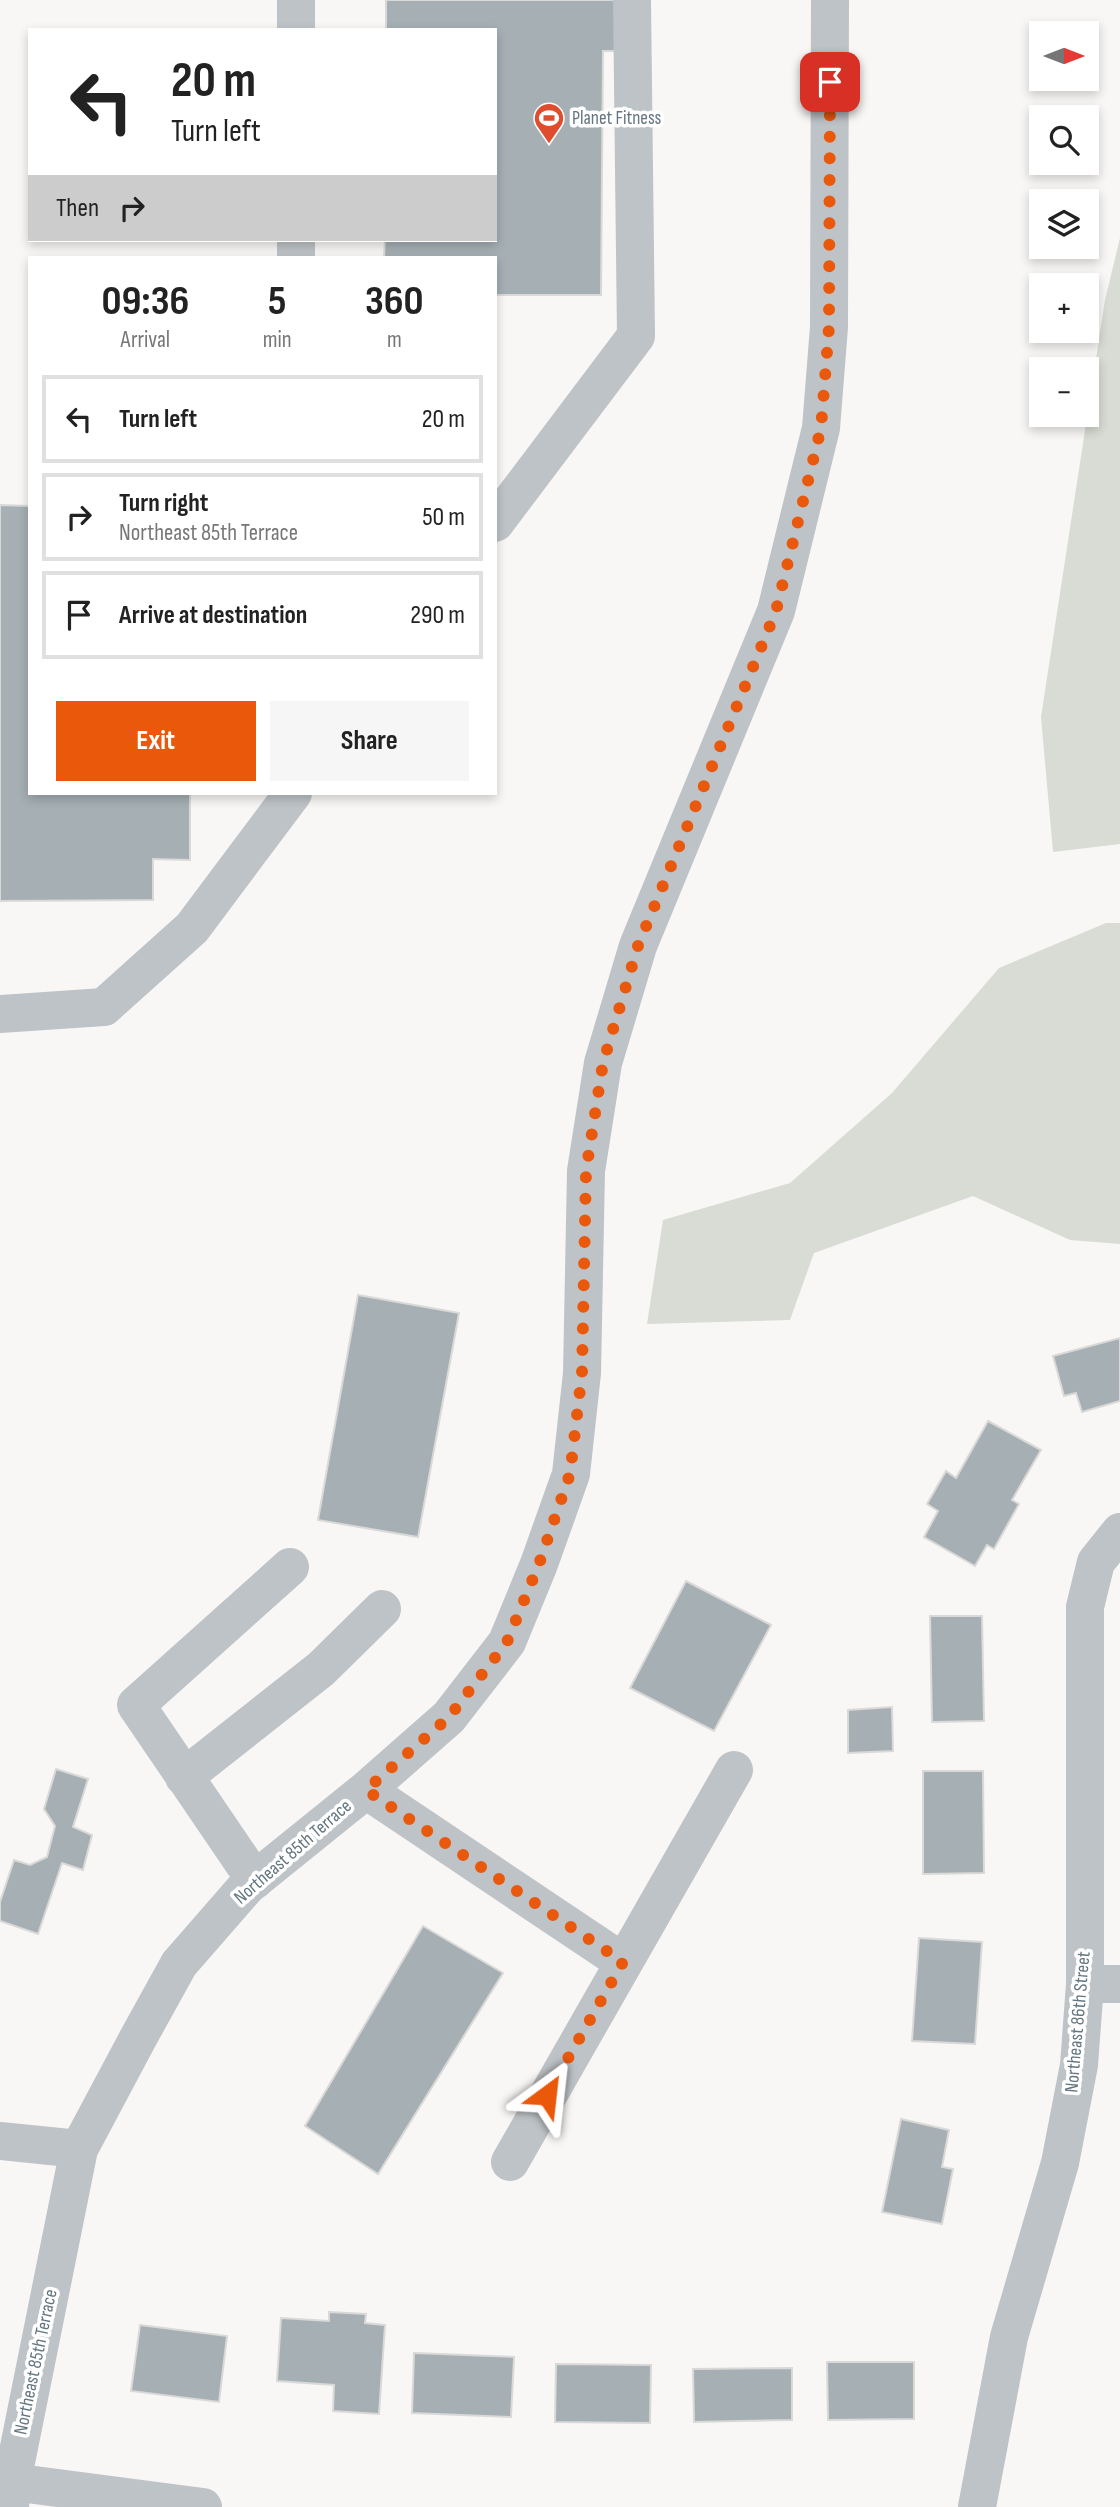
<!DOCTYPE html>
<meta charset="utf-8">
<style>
body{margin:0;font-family:"Sofia Sans Condensed",sans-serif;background:#f6f6f6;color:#222;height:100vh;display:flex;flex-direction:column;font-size:26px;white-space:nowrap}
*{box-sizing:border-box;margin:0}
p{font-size:23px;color:#767676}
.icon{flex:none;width:38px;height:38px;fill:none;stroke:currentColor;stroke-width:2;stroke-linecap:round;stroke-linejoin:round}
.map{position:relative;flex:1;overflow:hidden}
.details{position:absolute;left:28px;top:256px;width:469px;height:539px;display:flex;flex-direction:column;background:#fff;border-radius:0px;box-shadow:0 4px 10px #0003}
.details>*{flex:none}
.top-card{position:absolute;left:28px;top:28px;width:469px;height:214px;border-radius:0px;box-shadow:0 4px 10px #0003;background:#fff;color:#222;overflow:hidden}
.needle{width:46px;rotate:90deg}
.tools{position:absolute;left:1029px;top:21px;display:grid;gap:14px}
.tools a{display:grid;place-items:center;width:70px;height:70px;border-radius:0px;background:#fff;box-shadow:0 4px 10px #0003;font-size:35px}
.pin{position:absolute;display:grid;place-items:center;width:60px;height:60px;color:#fff;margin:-30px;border-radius:14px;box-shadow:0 4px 10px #0006}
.me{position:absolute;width:77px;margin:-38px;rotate:30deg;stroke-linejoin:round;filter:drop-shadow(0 0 5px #0008)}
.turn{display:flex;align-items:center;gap:24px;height:147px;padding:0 28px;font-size:32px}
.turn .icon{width:91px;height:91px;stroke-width:2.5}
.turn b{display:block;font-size:49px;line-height:60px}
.then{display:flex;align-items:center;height:66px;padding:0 28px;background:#0003;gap:14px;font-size:26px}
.eta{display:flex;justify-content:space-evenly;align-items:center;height:119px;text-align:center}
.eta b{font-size:42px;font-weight:700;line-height:49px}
.primary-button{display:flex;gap:14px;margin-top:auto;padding:14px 28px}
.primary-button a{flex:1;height:80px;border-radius:0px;background:#ea580c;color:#fff;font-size:28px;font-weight:700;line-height:80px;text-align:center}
.primary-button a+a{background:#f6f6f6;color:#222}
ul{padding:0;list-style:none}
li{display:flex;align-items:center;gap:21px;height:88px;margin:0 14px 10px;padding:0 14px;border:4px solid #e0e0e0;border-radius:0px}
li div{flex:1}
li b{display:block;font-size:26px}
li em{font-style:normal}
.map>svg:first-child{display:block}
</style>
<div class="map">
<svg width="1120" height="2507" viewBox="0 0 1120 2507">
<rect width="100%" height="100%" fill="#f8f7f5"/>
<!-- green -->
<path fill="#d8dcd4" d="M 1120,238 L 1120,844 L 1053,852 L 1041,717 L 1105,300 Z
M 1106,923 L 1120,923 L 1120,1244 L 1070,1240 L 973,1196 L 814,1253 L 790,1320 L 647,1324 L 663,1220 L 790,1183 L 892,1093 L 999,968 Z"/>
<!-- building -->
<path fill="#a5afb4" stroke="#d9d9d7" stroke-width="2" d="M 386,0 L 627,0 L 627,51 L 603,51 L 601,295 L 495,295 L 495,257 L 384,257 L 385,240 L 495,240 L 495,30 L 386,30 Z
M 0,505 L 30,506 L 30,793 L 190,793 L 190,860 L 153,859 L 153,900 L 0,901 Z
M 358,1295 L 459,1313 L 418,1537 L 318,1520 Z
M 1120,1338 L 1120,1401 L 1082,1412 L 1076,1393 L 1064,1396 L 1053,1356 Z
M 988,1421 L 1041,1450 L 1012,1500 L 1019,1504 L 994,1549 L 987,1545 L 975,1566 L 924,1537 L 938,1511 L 927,1504 L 946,1471 L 956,1478 Z
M 686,1581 L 771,1625 L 714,1731 L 630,1688 Z
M 930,1616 L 982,1616 L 984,1721 L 932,1722 Z
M 892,1707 L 893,1751 L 848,1753 L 848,1710 Z
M 56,1769 L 88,1779 L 73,1827 L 92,1835 L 83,1870 L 62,1863 L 38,1934 L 0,1921 L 0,1902 L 14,1860 L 30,1865 L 47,1857 L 55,1826 L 44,1809 Z
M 923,1771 L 983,1771 L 984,1873 L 923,1874 Z
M 423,1926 L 503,1973 L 378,2174 L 305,2126 Z
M 919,1938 L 982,1942 L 975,2044 L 912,2041 Z
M 901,2119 L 949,2130 L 942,2167 L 953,2169 L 942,2224 L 882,2212 Z
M 329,2312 L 366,2314 L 365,2323 L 385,2325 L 379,2414 L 333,2411 L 334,2385 L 277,2381 L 281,2318 L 329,2321 Z
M 140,2325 L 227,2336 L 219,2402 L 131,2391 Z
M 414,2353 L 514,2357 L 511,2417 L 412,2413 Z
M 827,2362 L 914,2362 L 914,2419 L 828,2420 Z
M 556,2364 L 651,2365 L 650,2423 L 555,2422 Z
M 792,2368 L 792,2420 L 694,2422 L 693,2369 Z"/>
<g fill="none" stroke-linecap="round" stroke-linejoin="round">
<!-- minor -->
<path stroke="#bec3c7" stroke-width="38" d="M 296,0 L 296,30
M 296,240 L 296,257
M 495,523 L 636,336 L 632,0
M 0,1014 L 104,1007 L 192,928 L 293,793
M 184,1777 L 321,1669 L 382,1609
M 366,1790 L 623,1962
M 255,1880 L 136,1705 L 290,1567
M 1085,1984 L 1120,1984
M 0,2141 L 79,2149
M 510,2162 L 734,1770
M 12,2482 L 203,2507
M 10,2507 L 12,2482 L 79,2149 L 137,2040 L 179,1964 L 247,1886 L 366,1790 L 449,1717 L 507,1642 L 539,1564 L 571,1474 L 582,1373 L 586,1171 L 603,1063 L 638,946 L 776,611 L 821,428 L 829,327 L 830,0
M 977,2507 L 1009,2337 L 1060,2163 L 1079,2065 L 1085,1984 L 1085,1607 L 1096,1562 L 1120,1532"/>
</g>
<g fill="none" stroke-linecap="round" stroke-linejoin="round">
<!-- route -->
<path stroke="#ea580c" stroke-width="12" stroke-dasharray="0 21.6" d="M 547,2095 L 623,1962 L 366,1790 L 449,1717 L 507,1642 L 539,1564 L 570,1474 L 582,1373 L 586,1171 L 603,1063 L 638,946 L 776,611 L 821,428 L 829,327 L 830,82"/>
</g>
<!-- icons -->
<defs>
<g id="stadium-pin" transform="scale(1.575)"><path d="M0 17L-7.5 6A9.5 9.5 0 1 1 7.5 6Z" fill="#de4e2e" stroke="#fff"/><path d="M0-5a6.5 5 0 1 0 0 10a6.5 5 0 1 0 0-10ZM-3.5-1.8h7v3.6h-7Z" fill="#fff"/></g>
</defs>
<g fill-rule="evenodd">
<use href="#stadium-pin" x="549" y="118"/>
</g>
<g text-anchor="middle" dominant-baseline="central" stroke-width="7" stroke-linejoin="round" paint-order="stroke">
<!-- poi labels -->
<g font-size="19" fill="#63757f" stroke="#fff" text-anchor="start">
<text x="572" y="118">Planet Fitness</text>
</g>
<!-- street labels -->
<g font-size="19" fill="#63757f" stroke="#fff">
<text transform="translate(293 1852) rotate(-41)">Northeast 85th Terrace</text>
<text transform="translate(1078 2022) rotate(-85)">Northeast 86th Street</text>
<text transform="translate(36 2362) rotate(-78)">Northeast 85th Terrace</text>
</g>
</g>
</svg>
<div class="tools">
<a><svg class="needle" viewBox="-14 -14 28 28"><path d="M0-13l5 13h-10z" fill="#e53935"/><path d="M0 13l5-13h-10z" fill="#767676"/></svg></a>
<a><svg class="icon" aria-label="search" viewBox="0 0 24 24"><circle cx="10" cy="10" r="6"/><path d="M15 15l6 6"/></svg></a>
<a><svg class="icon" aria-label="layers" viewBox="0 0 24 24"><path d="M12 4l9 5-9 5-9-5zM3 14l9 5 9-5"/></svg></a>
<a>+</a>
<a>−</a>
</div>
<div class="pin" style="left:830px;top:82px;background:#d93025"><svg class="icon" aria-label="arrive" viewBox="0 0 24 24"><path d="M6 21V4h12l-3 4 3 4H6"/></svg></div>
<svg class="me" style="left:547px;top:2095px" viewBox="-20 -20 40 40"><path d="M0-17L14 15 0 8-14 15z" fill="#ea580c" stroke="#fff" stroke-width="4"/></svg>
<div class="top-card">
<div class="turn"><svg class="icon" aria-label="left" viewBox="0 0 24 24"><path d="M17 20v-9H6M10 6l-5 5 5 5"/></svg><div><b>20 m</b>Turn left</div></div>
<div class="then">Then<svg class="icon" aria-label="right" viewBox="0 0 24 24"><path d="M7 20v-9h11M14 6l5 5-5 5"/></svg></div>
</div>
<section class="details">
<div class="eta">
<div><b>09:36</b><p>Arrival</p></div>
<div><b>5</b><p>min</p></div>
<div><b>360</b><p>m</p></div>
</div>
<ul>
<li><svg class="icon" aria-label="left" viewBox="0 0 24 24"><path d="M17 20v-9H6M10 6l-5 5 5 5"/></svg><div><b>Turn left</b></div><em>20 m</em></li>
<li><svg class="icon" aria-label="right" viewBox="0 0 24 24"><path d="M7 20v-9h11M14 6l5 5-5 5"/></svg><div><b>Turn right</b><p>Northeast 85th Terrace</p></div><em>50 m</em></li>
<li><svg class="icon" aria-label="arrive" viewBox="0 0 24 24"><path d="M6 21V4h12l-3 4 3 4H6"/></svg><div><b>Arrive at destination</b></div><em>290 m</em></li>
</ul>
<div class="primary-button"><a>Exit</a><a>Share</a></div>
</section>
</div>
